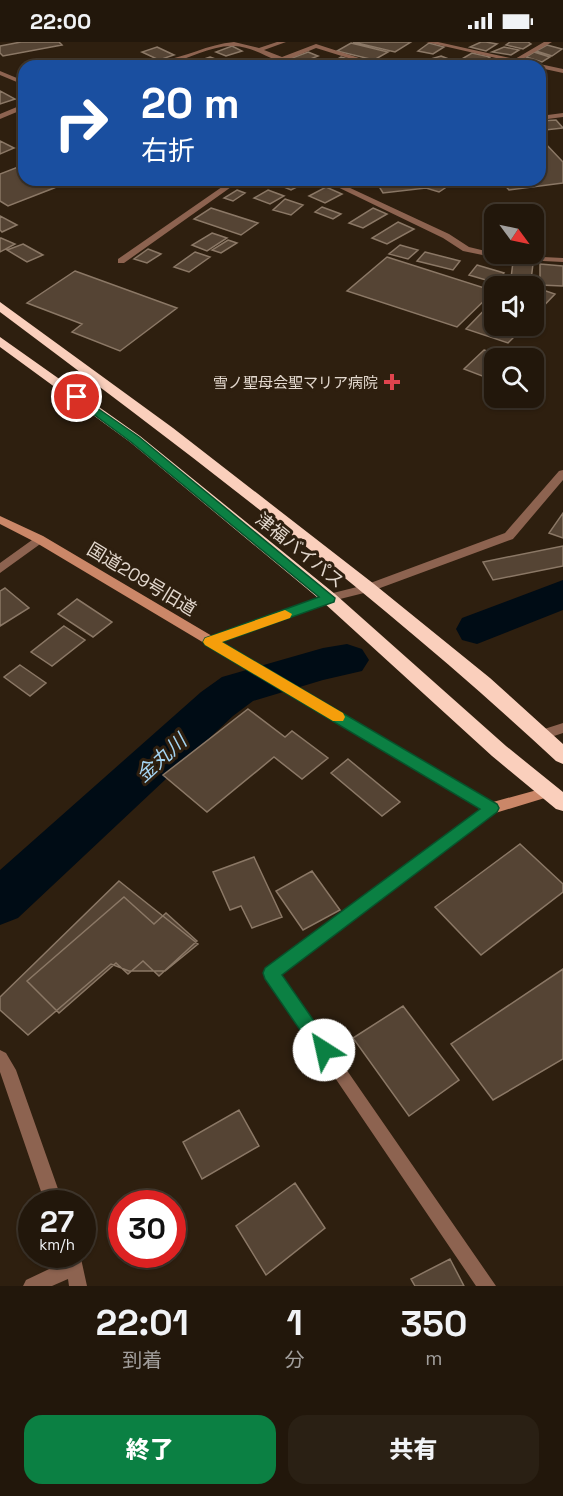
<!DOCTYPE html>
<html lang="ja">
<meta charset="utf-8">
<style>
body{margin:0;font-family:"Space Grotesk","Noto Sans JP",sans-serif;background:#2a2014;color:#f1f3f6;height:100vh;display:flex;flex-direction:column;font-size:22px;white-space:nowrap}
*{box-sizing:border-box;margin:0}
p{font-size:20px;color:#a29f9d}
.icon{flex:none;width:33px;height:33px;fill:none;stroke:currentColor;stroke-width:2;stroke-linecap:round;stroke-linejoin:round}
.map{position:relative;height:1244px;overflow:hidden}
.side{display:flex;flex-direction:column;background:#22170b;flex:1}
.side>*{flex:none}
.top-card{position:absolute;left:18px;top:18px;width:528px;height:126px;border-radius:18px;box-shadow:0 2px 4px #0004,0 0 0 2px #3f362c;background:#1a4fa0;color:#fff;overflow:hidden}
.needle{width:39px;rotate:123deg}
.buttons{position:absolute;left:484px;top:162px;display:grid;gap:12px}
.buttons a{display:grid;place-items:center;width:60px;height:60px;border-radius:12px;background:#22170b;box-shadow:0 2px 4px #0004,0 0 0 2px #3f362c;font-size:30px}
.speed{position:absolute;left:18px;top:1148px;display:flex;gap:12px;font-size:30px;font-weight:700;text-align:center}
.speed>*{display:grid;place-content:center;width:78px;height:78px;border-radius:50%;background:#22170b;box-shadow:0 2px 4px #0004,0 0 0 2px #3f362c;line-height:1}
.speed small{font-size:15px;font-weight:400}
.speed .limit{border:9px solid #d22;background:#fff;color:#111}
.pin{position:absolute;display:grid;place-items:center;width:51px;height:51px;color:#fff;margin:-26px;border:3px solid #fff;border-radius:50%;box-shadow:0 2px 6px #0007}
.me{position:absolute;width:66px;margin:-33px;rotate:325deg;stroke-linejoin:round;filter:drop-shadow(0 0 4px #0008)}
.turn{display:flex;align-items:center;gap:21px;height:126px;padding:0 24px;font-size:27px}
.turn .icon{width:78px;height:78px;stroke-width:2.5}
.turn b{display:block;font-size:42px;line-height:51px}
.eta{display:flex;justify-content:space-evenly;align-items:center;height:102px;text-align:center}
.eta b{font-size:36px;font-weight:800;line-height:42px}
.button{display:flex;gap:12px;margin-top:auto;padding:12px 24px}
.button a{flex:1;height:69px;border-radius:18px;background:#0b8043;color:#fff;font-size:24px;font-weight:800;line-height:69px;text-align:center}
.button a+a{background:#2a2014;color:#f1f3f6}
.status{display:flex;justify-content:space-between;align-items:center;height:42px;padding:0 30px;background:#22170b;direction:ltr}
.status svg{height:16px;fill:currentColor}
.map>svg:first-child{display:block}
</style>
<div class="status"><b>22:00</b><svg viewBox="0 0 49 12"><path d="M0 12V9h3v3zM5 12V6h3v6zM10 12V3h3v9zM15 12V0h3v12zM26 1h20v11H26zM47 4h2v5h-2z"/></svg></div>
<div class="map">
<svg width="563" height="1244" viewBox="0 0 563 1244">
<rect width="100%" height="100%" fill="#2e1f0f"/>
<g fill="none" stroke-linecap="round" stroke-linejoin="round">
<!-- river -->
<path fill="#000c15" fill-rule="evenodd" d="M 563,538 L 563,568 L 477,602 L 462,598 L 456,587 L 462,576 Z
M 347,602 L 362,607 L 369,618 L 362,629 L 323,638 L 253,659 L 233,674 L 18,876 L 0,883 L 0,828 L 201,650 L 222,635 L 323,606 Z"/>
</g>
<!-- building -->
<path fill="#554434" stroke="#8b7866" stroke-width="1.5" d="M 21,0 L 59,0 L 62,3 L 3,14 L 0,11 L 0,4 Z
M 353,0 L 411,0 L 395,10 Z
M 481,0 L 486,0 L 497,2 L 486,9 L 470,5 Z
M 510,0 L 528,0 L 531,2 L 523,7 L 506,3 Z
M 351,1 L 388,10 L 374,18 L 337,9 Z
M 429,1 L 444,5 L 433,12 L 418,9 Z
M 547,3 L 562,7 L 552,14 L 536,9 Z
M 232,4 L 242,9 L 226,14 L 216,10 Z
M 157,5 L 174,13 L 159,18 L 142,10 Z
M 504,5 L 519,8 L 511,13 L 492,10 Z
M 308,10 L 318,14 L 303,20 L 292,16 Z
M 534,10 L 550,15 L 542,20 L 526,15 Z
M 472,11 L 490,15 L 478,23 L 460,18 Z
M 441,14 L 454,19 L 444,23 L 431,17 Z
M 210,15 L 218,18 L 203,23 L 195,20 Z
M 341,15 L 358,20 L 350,24 L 327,23 Z
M 0,49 L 15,57 L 0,62 Z
M 556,78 L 563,86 L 545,88 L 540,82 L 540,79 Z
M 0,99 L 14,106 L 0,112 Z
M 540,99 L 543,99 L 563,120 L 563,141 L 509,148 L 500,138 L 540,138 Z
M 18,125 L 24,129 L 24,138 L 41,138 L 54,146 L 8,164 L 0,159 L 0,132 Z
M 280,138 L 307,138 L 309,139 L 291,148 L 274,141 Z
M 375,138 L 457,138 L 439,150 L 426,146 L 383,151 Z
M 326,145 L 342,152 L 325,161 L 309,154 Z
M 237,148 L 245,151 L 233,159 L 224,156 Z
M 268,148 L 284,154 L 270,162 L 254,156 Z
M 285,157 L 303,163 L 291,173 L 273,168 Z
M 322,165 L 341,172 L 333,177 L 315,170 Z
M 211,166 L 258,181 L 241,193 L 194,177 Z
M 373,166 L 387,172 L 363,186 L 349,181 Z
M 0,174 L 17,183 L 2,190 L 0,188 Z
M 398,180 L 414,187 L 387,202 L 372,196 Z
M 212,191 L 227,196 L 207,209 L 192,203 Z
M 0,196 L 1,196 L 15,202 L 0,210 Z
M 228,198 L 237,201 L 221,211 L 212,208 Z
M 23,202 L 43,213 L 27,220 L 7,208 Z
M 400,203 L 418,208 L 408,217 L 389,212 Z
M 148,207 L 161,212 L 147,221 L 134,217 Z
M 195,210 L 210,215 L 189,230 L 174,225 Z
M 425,210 L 460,219 L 453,228 L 417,219 Z
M 387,215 L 494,249 L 457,285 L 347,249 Z
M 513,220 L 533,222 L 531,238 L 511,236 Z
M 540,222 L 563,224 L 563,244 L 540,243 Z
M 477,223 L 504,231 L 496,241 L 469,233 Z
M 75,229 L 177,266 L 120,309 L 72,290 L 82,282 L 27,261 Z
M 534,245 L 555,252 L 534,274 Z
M 495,257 L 495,284 L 525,284 L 508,301 L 466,287 Z
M 484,308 L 506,316 L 495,316 L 495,332 L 490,337 L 464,327 Z
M 563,471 L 563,496 L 549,491 Z
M 563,504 L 563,524 L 493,538 L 483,520 Z
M 5,546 L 29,566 L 0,584 L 0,549 Z
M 77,557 L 112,580 L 93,595 L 58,572 Z
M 64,584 L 85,598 L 52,624 L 31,610 Z
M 20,623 L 46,641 L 30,654 L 4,635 Z
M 248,667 L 285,695 L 292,689 L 328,716 L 302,737 L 274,715 L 207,770 L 163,733 Z
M 348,717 L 400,760 L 382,774 L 331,731 Z
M 520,802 L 563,842 L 563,850 L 481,913 L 435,865 Z
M 254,815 L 282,875 L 252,886 L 241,864 L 230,868 L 213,830 Z
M 312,829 L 340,868 L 303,888 L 276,849 Z
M 119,839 L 198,902 L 165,929 L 129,929 L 111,922 L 28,993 L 0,968 L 0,955 Z
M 124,855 L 154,882 L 166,871 L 197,899 L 159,934 L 143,919 L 128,932 L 116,921 L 59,971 L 27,939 Z
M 563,927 L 563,1017 L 493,1058 L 451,1002 Z
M 403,964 L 459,1038 L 409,1074 L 353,996 Z
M 239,1068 L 259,1104 L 202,1137 L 183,1100 Z
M 295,1141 L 325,1186 L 266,1233 L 236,1184 Z
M 450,1217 L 464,1244 L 415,1244 L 411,1237 Z"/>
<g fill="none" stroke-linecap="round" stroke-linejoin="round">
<!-- street -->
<path fill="#8d6350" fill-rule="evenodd" d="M 234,0 L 259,6 L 277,0 L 286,0 L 264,8 L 282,15 L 316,2 L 384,24 L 374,24 L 316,6 L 287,18 L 300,24 C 277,24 258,5 234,4 C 211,3 189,17 167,22 C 152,25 136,24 121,24 C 132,18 146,20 159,19 C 185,16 208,2 234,0 Z
M 426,0 L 438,0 L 515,17 L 544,0 L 552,0 L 521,18 L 563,27 L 563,31 L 540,26 L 540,24 L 503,18 L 489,24 L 481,24 L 496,16 Z
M 0,29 L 24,39 L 24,43 L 0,33 Z
M 24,62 L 24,67 L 0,77 L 0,72 Z
M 563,71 L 563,75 L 540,78 L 540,74 Z
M 232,138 L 241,138 L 124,221 L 118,221 L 118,217 Z
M 323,138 L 333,138 L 449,192 L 469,205 L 502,213 L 563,216 L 563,220 L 502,217 L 463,209 L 443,196 Z
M 563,428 L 563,438 L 513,497 L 372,549 L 332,559 L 214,603 L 210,604 L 204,600 L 206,597 L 325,553 L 365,543 L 505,491 L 559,429 Z
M 39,493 L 44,497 L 43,500 L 0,531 L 0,521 Z
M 563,681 L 563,691 L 539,699 L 535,698 L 533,694 L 535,690 Z
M 492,760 L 497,762 L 499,766 L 497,770 L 281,933 L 496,1244 L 476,1244 L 264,931 L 266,926 Z
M 0,1008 L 6,1011 L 16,1028 L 63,1161 L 45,1161 L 0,1030 Z
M 62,1212 L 80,1212 L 87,1244 L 69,1244 L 68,1237 L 52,1244 L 23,1244 L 26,1238 L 64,1220 Z"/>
<!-- secondary -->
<path fill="#cb8768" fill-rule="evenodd" d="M 0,474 L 43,494 L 493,760 L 548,745 L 553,746 L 555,750 L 553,754 L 548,755 L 492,772 L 487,770 L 35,500 L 0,482 Z"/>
<!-- highway -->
<path fill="#facfbc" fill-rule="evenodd" d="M 0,260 L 173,386 L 374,542 L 490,636 L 563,702 L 563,722 L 556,719 C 382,557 191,413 0,270 Z
M 0,295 L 140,394 L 335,552 L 506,704 L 563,750 L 563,769 L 556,767 L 492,714 L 323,560 L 130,400 L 0,305 Z"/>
</g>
<!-- route -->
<path fill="#0b8043" stroke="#07532c" stroke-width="1.5" d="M 77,352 L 139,395 L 335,556 L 334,560 L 222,600 L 497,762 L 499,766 L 497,770 L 282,933 L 330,1002 L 333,1008 L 330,1014 L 324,1017 L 318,1014 L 265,937 L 263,931 L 265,926 L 480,767 L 205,603 L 203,600 L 205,596 L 319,555 L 131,400 L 73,357 L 72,355 Z"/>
<!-- slow -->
<path fill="#f59e0b" d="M 285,568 L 292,572 L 290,576 L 222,600 L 343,671 L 345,675 L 343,679 L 333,679 L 205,603 L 203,600 L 205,596 Z"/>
<!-- markers -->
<path fill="#e0444e" stroke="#2e1f0f" stroke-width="2" d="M389 331h6v6h6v6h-6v6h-6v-6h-6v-6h6z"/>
<g text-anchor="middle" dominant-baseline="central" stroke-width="6" stroke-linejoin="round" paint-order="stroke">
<!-- far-poi labels -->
<g font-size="15" fill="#e3d8ce" stroke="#2e1f0f" text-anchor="end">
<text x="378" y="340">雪ノ聖母会聖マリア病院</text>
</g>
<!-- street labels -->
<g font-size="18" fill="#e3d8ce" stroke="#2e1f0f">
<text transform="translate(300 508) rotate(39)">津福バイパス</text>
<text transform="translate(142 537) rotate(31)">国道209号旧道</text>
</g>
<!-- water labels -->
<g font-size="20" font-style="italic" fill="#a5d5f3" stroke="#2e1f0f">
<text transform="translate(161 716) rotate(-42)">金丸川</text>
</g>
</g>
</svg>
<div class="buttons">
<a><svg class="needle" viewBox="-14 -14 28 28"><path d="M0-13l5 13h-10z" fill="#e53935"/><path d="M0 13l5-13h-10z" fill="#a29f9d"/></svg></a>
<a><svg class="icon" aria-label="sound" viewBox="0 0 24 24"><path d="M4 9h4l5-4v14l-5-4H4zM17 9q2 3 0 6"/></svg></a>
<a><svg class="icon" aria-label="search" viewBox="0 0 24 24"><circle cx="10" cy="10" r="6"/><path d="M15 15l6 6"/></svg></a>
</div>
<div class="speed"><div>27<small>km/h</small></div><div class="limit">30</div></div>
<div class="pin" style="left:77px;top:355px;background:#d93025"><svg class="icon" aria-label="arrive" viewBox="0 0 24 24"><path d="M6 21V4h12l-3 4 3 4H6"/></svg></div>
<svg class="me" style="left:324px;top:1008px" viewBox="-20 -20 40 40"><circle r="19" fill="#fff"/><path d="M0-13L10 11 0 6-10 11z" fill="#0b8043"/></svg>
<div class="top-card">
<div class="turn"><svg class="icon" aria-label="right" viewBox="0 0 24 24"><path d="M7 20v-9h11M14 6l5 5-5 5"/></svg><div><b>20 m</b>右折</div></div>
</div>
</div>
<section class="side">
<div class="eta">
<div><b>22:01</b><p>到着</p></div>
<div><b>1</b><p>分</p></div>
<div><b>350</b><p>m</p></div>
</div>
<div class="button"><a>終了</a><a>共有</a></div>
</section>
